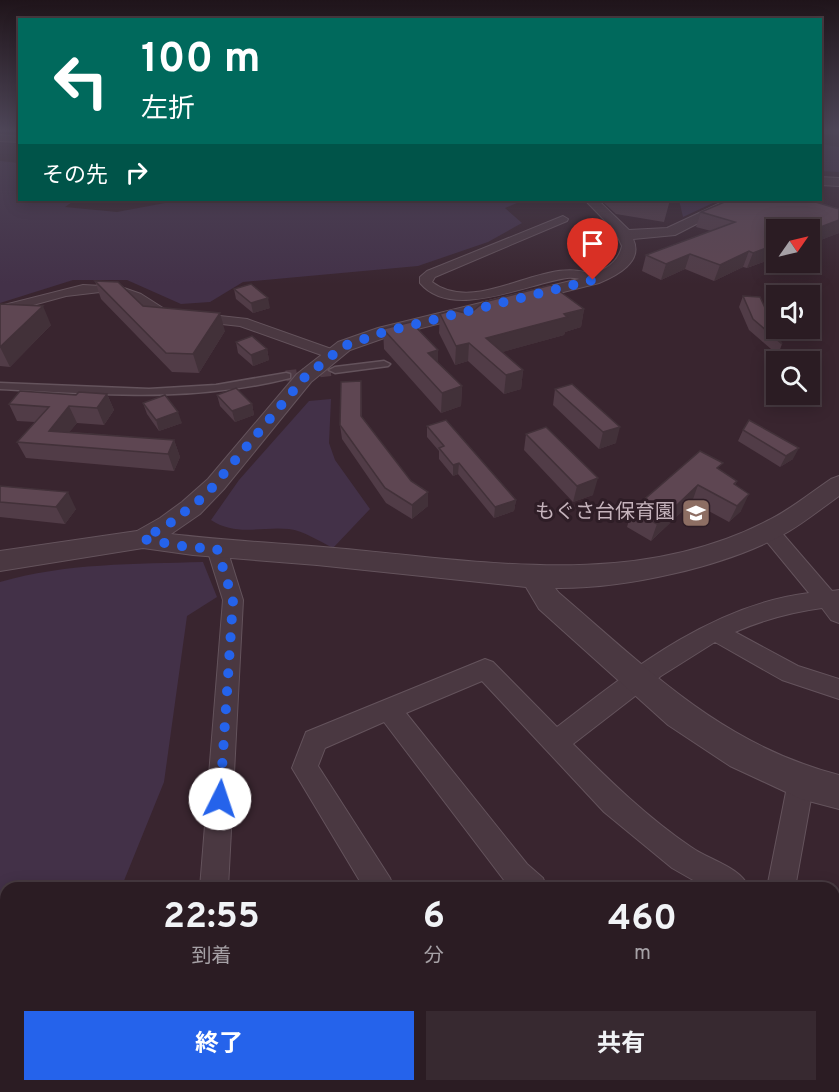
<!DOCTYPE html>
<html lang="ja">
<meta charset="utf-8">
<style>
body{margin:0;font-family:Overpass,"Noto Sans JP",sans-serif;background:#372930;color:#f1f3f6;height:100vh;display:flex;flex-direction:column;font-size:22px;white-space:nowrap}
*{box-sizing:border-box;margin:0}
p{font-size:20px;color:#a6a1a6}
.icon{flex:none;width:33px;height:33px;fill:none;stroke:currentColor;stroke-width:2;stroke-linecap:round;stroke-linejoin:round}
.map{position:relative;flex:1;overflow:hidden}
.details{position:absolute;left:0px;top:882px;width:840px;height:210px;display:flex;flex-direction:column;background:#2b1c23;border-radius:18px 18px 0 0;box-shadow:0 3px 15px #0003,0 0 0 2px #473a41}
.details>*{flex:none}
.top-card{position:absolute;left:18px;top:18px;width:804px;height:183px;border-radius:0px;box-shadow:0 3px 15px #0003,0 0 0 2px #473a41;background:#00695c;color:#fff;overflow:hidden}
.needle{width:39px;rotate:56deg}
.buttons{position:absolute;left:766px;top:219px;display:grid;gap:12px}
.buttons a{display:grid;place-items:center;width:54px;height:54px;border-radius:0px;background:#2b1c23;box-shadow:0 3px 15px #0003,0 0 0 2px #473a41;font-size:30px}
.pin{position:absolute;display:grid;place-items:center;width:51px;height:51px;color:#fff;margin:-62px -26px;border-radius:50% 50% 50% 0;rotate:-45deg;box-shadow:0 0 6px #0007}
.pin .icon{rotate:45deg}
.me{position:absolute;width:66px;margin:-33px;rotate:4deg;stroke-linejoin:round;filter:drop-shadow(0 0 4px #0008)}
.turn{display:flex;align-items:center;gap:21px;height:126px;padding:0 24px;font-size:27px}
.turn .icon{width:78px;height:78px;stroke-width:2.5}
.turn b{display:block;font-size:42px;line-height:51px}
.then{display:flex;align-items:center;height:57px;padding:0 24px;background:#0003;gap:12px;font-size:22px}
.eta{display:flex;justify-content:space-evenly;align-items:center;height:102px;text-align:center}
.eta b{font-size:36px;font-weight:700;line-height:42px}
.action{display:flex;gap:12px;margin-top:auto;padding:12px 24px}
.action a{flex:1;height:69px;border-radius:0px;background:#2563eb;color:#fff;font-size:24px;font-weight:700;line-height:69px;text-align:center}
.action a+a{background:#372930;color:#f1f3f6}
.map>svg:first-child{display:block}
</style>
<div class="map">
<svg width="839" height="1092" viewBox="0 0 839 1092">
<rect width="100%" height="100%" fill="#39252f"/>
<!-- green -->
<path fill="#433148" d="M 821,144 L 839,147 L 839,172 L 821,171 Z
M 0,161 L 19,163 L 20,200 L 75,200 L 65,207 L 117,212 L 181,200 L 524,200 L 505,208 L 522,223 L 488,242 L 418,266 L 243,282 L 210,302 L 181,304 L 127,280 L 73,280 L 0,303 Z
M 679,200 L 708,200 L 713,203 L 683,217 Z
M 331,399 L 329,443 L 335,460 L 370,509 L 333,548 C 319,541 304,531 289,529 C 261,526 237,537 211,520 L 239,480 L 309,401 Z
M 203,562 L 217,597 L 187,616 L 164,782 L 121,888 L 6,888 L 6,1086 L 176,1086 L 170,1092 L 0,1092 L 0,582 C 65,563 136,564 203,562 Z"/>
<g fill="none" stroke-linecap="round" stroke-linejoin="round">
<!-- pedestrian-tunnel -->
<path stroke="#4e3a44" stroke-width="11" stroke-dasharray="11 6" stroke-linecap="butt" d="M 286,376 L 335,370"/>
<!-- pedestrian casing -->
<g stroke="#64535c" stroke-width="3">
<path id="pedestrian" d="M 384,361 L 390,364 L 388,366 L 335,373 L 329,370 L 335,367 Z
M 286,373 L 290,374 L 290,378 C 190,403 101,394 0,389 L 0,383 L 149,389 L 216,385 Z"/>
</g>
<!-- minor casing -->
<g stroke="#64535c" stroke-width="2">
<path id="minor" d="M 0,135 L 20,137 L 20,142 L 0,141 Z
M 563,216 L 568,219 L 567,221 L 435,277 L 432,282 C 480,318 550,249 597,277 L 597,283 C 587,285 581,276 567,278 C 526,284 452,321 420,283 L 420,277 L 427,271 Z
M 83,285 L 121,287 L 141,294 L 166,310 L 247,319 L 337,351 L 339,354 L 332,358 L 327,357 L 240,326 L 158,317 L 132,300 L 115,294 L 100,292 L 66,296 L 0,314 L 0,306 Z
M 769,524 L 776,526 L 832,591 L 839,590 L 839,623 L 831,620 L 822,608 C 791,612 763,620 735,632 L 798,666 L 839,679 L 839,699 L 782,680 L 715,642 L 661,676 L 573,744 C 610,781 647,817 691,847 C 709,860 741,867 749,888 L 707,888 L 672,868 L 604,812 L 482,681 L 406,713 L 527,864 L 543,878 L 547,888 L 511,888 L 507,884 L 384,722 L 325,748 L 318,766 L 390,878 L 394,888 L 364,888 L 292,768 L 306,732 L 485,659 L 493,662 L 557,727 C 632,669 712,605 809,593 L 762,536 L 759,531 L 762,526 Z
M 217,542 L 224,544 L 227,549 L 243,600 L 228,888 L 200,888 L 223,600 L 207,549 L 210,544 Z
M 801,769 L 810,773 L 814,782 L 795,888 L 767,888 L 788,782 L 792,773 Z
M 834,914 L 839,916 L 839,946 L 834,944 Z
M 834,1066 L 839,1068 L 839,1092 L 821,1092 L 818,1086 L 834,1086 Z
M 178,1086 L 215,1086 L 213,1092 L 176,1092 Z
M 353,1086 L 389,1086 L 387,1092 L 351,1092 Z
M 535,1086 L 573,1086 L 575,1092 L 537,1092 Z
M 733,1086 L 767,1086 L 766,1092 L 732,1092 Z"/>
</g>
<!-- tertiary casing -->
<g stroke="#64535c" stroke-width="2">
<path id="tertiary" d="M 820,177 L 839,178 L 839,186 L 820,185 Z
M 585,200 L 598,200 L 629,230 L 667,228 L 727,200 L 743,200 L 675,235 L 633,239 C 644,262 616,276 599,283 L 390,336 L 350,350 L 311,382 L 224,489 L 200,514 L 171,534 C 236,542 301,544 366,551 C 499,564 641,586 767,521 C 790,510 810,493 831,479 L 839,476 L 839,496 C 822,508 805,522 786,533 C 725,567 625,589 555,588 L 559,593 C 648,669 722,745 839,775 L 839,809 L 801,799 L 730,766 L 668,725 L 539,609 L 526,587 L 317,565 L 193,555 L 143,548 L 0,571 L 0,551 L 137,531 L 160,518 L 182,502 L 208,479 L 297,374 L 338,342 L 378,328 L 587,277 C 604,270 618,264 622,246 L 615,231 Z"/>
</g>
<!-- pedestrian -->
<use href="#pedestrian" fill="#4a3841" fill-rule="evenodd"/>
<!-- minor -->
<use href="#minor" fill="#4a3841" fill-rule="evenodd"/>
<!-- tertiary -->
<use href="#tertiary" fill="#4a3841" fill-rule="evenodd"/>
</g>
<!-- wall -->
<path fill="#513c47" d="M 822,131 L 839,131 L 837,135 L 821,133 Z
M 605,200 L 670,200 L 664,222 L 616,214 L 604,203 Z
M 839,209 L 839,233 L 810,244 L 777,230 L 777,257 L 747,268 L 743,267 L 714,281 L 685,269 L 661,280 L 642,271 L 646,255 L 711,231 L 696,227 L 701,212 Z
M 95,281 L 143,306 L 225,331 L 199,373 L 172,372 L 101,299 Z
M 234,289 L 270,308 L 253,313 L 236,299 Z
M 743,296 L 782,344 L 778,355 L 749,330 L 739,307 Z
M 0,304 L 51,325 L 10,367 L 0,366 Z
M 584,309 L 581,327 L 565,332 L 564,335 L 502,352 L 523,370 L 521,389 L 504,394 L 468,361 L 455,365 L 439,333 L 440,314 L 469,314 Z
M 383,329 L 438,350 L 438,363 L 462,386 L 461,406 L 441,413 L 384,349 Z
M 236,342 L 267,349 L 269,360 L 253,366 L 238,353 Z
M 361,381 L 362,417 L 411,481 L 428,492 L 428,506 L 412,519 L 386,503 L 342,439 L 340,425 Z
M 555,389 L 616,443 L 599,449 L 553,405 Z
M 107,394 L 114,410 L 104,425 L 77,423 L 69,432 L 174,440 L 180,457 L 174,471 L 26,458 L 17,442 L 35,422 L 17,421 L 9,404 Z
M 217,395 L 252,404 L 254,415 L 235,422 L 220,406 Z
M 143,403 L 182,423 L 159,431 L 147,414 Z
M 427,426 L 516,500 L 514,511 L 494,518 L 458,474 L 453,476 L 439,459 L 439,451 L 427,437 Z
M 743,430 L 793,459 L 780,467 L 738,441 Z
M 526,434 L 593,495 L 573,502 L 524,450 Z
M 720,470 L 737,481 L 735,485 L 741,511 L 729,522 L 692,502 L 651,541 L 627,527 L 632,510 Z
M 0,486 L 76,509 L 65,524 L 0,517 Z"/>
<!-- shaded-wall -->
<path fill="#423139" d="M 839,220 L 839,233 L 810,244 L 810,231 Z
M 777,244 L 777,257 L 747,268 L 753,253 Z
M 749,251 L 743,267 L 714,281 L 720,265 Z
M 690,254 L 685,269 L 661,280 L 666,264 Z
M 268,298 L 270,308 L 253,313 L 251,303 Z
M 43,306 L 51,325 L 10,367 L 0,347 Z
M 584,309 L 581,327 L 565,332 L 564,335 L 485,357 L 486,338 Z
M 220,313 L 225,331 L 199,373 L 193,354 Z
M 469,343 L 468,361 L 455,365 L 456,346 Z
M 267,349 L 269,360 L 253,366 L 251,355 Z
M 438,350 L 438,370 L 428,353 Z
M 523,370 L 521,389 L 504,394 L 506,375 Z
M 462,386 L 461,406 L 441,413 L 442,393 Z
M 107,394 L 114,410 L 104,425 L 97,408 Z
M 252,404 L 254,415 L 235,422 L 232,411 Z
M 69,406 L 77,423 L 59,445 L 49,431 Z
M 178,412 L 182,423 L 159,431 L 156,420 Z
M 620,427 L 616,443 L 599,449 L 603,432 Z
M 174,440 L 180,457 L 174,471 L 168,454 Z
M 799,448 L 793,459 L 780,467 L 786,456 Z
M 459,463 L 458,474 L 453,476 L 453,465 Z
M 598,478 L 593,495 L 573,502 L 577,486 Z
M 698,485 L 692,502 L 651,541 L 657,524 Z
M 68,492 L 76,509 L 65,524 L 56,507 Z
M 428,492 L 428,506 L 412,519 L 412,505 Z
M 749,494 L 741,511 L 729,522 L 737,506 Z
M 516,500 L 514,511 L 494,518 L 495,507 Z"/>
<!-- building -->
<path fill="#5e4652" stroke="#423139" stroke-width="1.5" d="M 729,200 L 809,200 L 839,209 L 839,220 L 810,231 L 810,230 L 777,230 L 777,244 L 753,253 L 749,251 L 720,265 L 690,254 L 666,264 L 646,255 L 735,222 L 701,212 Z
M 95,281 L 118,282 L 143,306 L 220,313 L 193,354 L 166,353 Z
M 251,284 L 268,298 L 251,303 L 234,289 Z
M 551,285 L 584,309 L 564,314 L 567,317 L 486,338 L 523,370 L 506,375 L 469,343 L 456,346 L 440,314 L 453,310 L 469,314 L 484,302 Z
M 743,296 L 760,297 L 782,344 L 753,319 Z
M 0,304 L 43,306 L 0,347 Z
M 411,322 L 438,350 L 428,353 L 462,386 L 442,393 L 383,329 Z
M 252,336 L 267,349 L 251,355 L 236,342 Z
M 361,381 L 361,416 L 411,481 L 428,492 L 412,505 L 385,488 L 340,425 L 341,382 Z
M 572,384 L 620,427 L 603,432 L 555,389 Z
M 236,388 L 252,404 L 232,411 L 217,395 Z
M 20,391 L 76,395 L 79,392 L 107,394 L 97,408 L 69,406 L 49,431 L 174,440 L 168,454 L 17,442 L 49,407 L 9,404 Z
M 165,395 L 178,412 L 156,420 L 143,403 Z
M 446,420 L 516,500 L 495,507 L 459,463 L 453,465 L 439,448 L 444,446 L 427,426 Z
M 749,420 L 799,448 L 786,456 L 743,430 Z
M 546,427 L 598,478 L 577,486 L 526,434 Z
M 700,451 L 723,463 L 717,468 L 737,481 L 734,484 L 749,494 L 737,506 L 698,485 L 657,524 L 632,510 Z
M 0,486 L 68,492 L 56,507 L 0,502 Z"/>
<!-- sky -->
<linearGradient id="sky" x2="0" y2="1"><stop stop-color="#1f141a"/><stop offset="0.46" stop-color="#4e4658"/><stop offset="1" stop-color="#4e4658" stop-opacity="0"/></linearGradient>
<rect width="839" height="284" fill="url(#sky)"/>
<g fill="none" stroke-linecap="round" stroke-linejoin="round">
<!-- route -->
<path stroke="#2563eb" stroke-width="10" stroke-dasharray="0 18" d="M 220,799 L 233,600 L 217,549 L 187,547 L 143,539 L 169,524 L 206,495 L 304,378 L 344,346 L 384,332 L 593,280"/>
</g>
<!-- icons -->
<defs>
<g id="school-square" transform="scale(1.5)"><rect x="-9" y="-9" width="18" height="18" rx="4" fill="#8d6e63" stroke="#2e1d26"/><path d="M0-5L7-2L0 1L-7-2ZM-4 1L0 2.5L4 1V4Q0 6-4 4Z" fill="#fff"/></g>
</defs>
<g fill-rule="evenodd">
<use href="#school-square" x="696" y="513"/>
</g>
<g text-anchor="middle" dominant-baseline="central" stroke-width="6" stroke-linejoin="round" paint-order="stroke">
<!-- poi labels -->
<g font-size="20" fill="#c5b3bc" stroke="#2e1d26" text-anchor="end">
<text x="675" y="513">もぐさ台保育園</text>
</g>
</g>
</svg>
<div class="buttons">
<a><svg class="needle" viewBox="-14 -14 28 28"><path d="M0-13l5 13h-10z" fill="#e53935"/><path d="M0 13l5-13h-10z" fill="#a6a1a6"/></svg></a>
<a><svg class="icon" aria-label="sound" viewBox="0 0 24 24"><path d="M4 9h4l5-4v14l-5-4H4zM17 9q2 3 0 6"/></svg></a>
<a><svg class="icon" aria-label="search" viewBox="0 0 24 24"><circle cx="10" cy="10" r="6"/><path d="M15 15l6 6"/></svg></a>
</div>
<div class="pin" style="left:593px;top:280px;background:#d93025"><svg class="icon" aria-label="arrive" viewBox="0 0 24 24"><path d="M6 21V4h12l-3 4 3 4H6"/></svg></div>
<svg class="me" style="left:220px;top:799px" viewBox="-20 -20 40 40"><circle r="19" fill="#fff"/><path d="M0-13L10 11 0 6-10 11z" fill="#2563eb"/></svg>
<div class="top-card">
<div class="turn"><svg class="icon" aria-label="left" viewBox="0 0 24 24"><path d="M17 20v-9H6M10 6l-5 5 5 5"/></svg><div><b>100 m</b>左折</div></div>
<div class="then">その先<svg class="icon" aria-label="right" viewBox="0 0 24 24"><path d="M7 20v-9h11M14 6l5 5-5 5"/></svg></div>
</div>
<section class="details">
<div class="eta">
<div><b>22:55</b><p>到着</p></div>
<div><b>6</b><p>分</p></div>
<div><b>460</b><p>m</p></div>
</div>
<div class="action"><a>終了</a><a>共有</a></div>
</section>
</div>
